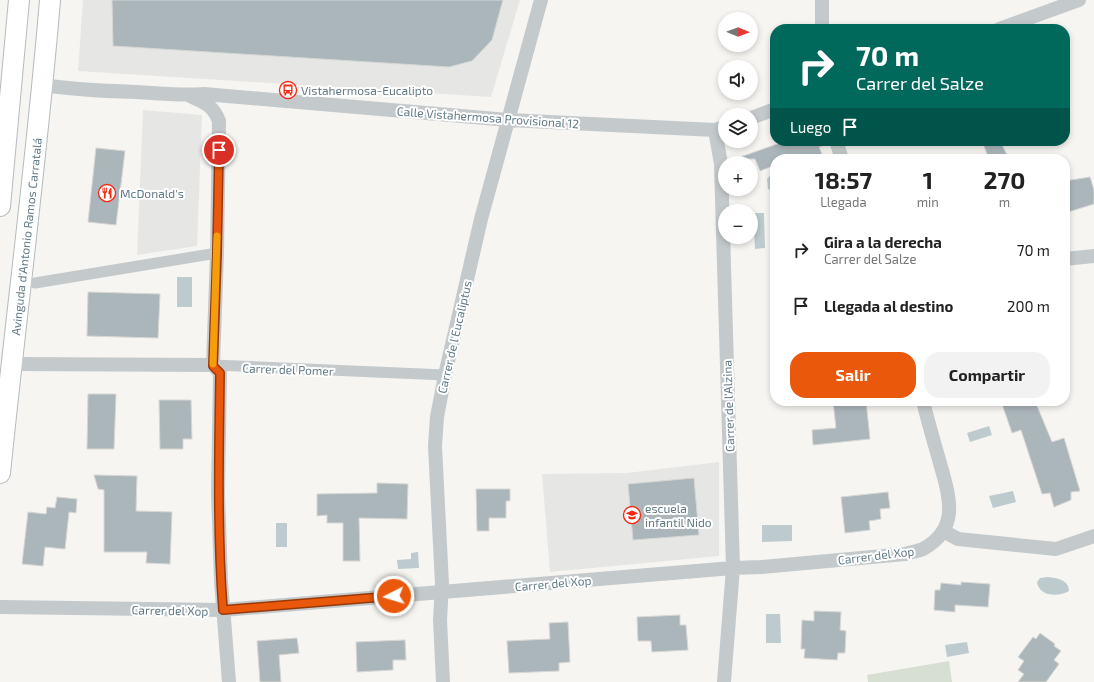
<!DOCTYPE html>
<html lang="es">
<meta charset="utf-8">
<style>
body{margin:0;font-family:"Exo 2",sans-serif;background:#f2f2f2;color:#222;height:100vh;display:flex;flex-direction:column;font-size:15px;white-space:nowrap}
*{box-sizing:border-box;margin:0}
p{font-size:13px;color:#767676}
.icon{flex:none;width:22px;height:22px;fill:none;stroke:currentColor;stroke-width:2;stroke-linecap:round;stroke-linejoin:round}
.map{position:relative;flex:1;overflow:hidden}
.drawer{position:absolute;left:770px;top:154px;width:300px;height:252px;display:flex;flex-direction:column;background:#fff;border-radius:16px;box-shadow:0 2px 6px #0003}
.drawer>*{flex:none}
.top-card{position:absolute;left:770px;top:24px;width:300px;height:122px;border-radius:16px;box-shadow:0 2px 6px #0003;background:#00695c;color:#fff;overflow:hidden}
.needle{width:26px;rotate:91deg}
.controls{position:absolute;left:718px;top:12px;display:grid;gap:8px}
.controls a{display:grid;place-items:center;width:40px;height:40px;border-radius:50%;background:#fff;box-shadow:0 2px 6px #0003;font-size:20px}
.pin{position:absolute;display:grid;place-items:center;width:34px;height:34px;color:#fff;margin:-17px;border:2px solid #fff;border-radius:50%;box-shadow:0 1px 4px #0007}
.me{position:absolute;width:44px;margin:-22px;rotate:265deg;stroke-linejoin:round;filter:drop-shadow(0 0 3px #0008)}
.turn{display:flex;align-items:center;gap:14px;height:84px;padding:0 20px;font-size:18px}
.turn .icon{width:52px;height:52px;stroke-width:2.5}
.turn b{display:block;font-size:28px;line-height:34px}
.then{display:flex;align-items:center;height:38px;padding:0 20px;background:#0003;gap:8px;font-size:15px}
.eta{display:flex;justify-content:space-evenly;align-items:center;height:68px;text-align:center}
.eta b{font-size:24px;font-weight:700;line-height:28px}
.button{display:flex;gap:8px;margin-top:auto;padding:8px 20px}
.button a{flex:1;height:46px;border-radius:16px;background:#ea580c;color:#fff;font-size:16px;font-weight:700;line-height:46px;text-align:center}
.button a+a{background:#f2f2f2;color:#222}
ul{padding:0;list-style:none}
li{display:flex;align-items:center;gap:12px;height:56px;padding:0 20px}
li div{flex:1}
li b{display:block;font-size:15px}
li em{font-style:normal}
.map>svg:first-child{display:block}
</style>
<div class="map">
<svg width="1094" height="682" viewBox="0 0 1094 682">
<rect width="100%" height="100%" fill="#f6f5f1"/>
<!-- built -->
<path fill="#e6e7e5" d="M 83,0 L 520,0 L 491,97 L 78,71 Z
M 143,110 L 202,115 L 197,246 L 137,255 Z
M 719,462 L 719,556 L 550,572 L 542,474 L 627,473 Z"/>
<!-- green -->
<path fill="#d7ded2" d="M 949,661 L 952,682 L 868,682 L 867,675 Z"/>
<!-- water -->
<path fill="#bdcbcf" d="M 775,173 L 775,192 L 774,192 L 768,189 L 767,179 L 771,174 Z
M 753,213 L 764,213 L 765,248 L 755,249 Z
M 177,277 L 192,277 L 192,307 L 177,307 Z
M 989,426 L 992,435 L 970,442 L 967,433 Z
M 1013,491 L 1016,502 L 993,508 L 989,496 Z
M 276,523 L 287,523 L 287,547 L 276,547 Z
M 762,525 L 792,525 L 792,541 L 762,542 Z
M 418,552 L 419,568 L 398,569 L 397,560 L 411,559 L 411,553 Z
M 1048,577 C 1057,578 1069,580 1069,591 C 1059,597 1039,597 1037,582 L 1040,578 Z
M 766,614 L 780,614 L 781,643 L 766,643 Z
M 967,642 L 969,653 L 947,657 L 945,645 Z"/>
<!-- building -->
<path fill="#abb6ba" stroke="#d7d6d4" d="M 112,0 L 503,0 L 492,40 L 472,61 L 449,67 L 113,46 Z
M 786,141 L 828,141 L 828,144 L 819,147 L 824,159 L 806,159 L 804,154 L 789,159 L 775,159 L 775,165 L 760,171 L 755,159 L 740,159 L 740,157 Z
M 982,141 L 1000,141 L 1009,159 L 989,159 Z
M 96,148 L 125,151 L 116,225 L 88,222 Z
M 1090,177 L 1094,190 L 1094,204 L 1065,213 L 1065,181 Z
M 88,292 L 160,294 L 158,338 L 87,336 Z
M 88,394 L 116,394 L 114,449 L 87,449 Z
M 159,400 L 191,400 L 192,439 L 183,439 L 183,449 L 160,449 Z
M 833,401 L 866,401 L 870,439 L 813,445 L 812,430 L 836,428 Z
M 1001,401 L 1035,401 L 1052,442 L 1064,438 L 1080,491 L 1071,492 L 1071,500 L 1054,507 L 1050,493 L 1042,494 L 1021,430 L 1012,433 Z
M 94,475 L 137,476 L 136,511 L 172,512 L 170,564 L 146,563 L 147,552 L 104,552 L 104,490 L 98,489 Z
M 694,478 L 699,535 L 633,540 L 628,484 Z
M 377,483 L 408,484 L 407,519 L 359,518 L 360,561 L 343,561 L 343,523 L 327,523 L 327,515 L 317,516 L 317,494 L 377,493 Z
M 476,489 L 510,489 L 510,501 L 506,501 L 506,518 L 489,518 L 489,531 L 477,531 Z
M 888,492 L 890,508 L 880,509 L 881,519 L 869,521 L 870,530 L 845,533 L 841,497 Z
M 57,497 L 77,499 L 76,513 L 69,512 L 65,549 L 45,547 L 43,566 L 22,564 L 28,512 L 46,514 L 47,507 L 55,508 Z
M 961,582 L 990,584 L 988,607 L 955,605 L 955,612 L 934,610 L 935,590 L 940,590 L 941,583 L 961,585 Z
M 814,611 L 841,612 L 840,630 L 846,631 L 845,653 L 838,653 L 837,660 L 804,658 L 805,649 L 801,649 L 802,620 L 814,621 Z
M 680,615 L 680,625 L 686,625 L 688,650 L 652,652 L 651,641 L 638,641 L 637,617 Z
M 568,622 L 570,662 L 559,663 L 559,671 L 509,673 L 507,641 L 550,639 L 549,623 Z
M 1040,633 L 1055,644 L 1054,646 L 1061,651 L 1054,660 L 1059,664 L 1046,682 L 1018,682 L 1024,674 L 1018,670 L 1024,661 L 1018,657 L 1033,637 L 1036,639 Z
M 297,638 L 299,653 L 279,655 L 281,682 L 260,682 L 257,641 Z
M 405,640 L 406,660 L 393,660 L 393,670 L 357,672 L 356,642 Z"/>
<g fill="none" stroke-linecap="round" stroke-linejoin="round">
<!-- secondary casing -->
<g stroke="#b4bbbf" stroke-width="22">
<g id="secondary">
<path d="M 0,206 L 19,0"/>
<path id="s1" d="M 0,473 C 16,315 37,158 50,0"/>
</g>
</g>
<!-- pedestrian -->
<path stroke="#c4c9cc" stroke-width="11" d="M 35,283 L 217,253
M 213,365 L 445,375"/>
<!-- minor -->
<path stroke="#c4c9cc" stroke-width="14" d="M 822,0 L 822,29
M 999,29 L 1079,0
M 43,85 C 74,90 105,91 136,92 C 158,93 181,96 204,94 L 508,120 L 715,130 L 725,127
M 190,96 C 205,103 213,105 219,121 L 217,253 L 213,365 L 220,373 L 218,493 L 221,581 L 229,682
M 751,118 L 775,109
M 715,130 L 721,164 L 733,568 L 724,682
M 836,141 L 842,159
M 1065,259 L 1094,256
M 12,364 L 213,365
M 943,531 L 958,539 L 1056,549 L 1094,536
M 0,607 L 223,610 L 733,568 L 761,567 L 905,554 C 911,552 918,551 923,549 C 961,528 949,496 940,463 C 934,442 928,422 923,401
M 443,682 L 440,620 L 442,584 L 435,446 L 437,417 L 445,375 L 481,219 L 541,0"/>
<!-- secondary -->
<use href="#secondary" stroke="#fff" stroke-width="20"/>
</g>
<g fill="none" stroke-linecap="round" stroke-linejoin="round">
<!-- route casing -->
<g stroke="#983908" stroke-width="10">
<path id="route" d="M 219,150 L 217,253 L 213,366 L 220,373 C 219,452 217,531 223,610 L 394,596"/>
</g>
<!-- route -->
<use href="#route" stroke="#ea580c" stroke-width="7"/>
<!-- slow -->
<path stroke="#f59e0b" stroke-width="7" d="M 213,364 L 217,236"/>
</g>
<!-- icons -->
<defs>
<g id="bus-ring" transform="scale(0.9)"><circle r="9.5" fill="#fff" stroke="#f52912" stroke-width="1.5"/><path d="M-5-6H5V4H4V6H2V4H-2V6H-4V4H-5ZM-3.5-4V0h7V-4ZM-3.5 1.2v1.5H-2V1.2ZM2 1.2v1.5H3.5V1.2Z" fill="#f52912"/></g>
<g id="restaurant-ring" transform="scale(0.9)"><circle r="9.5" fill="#fff" stroke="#f52912" stroke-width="1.5"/><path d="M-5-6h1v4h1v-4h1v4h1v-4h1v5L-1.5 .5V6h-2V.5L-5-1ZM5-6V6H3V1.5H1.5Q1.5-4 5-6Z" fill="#f52912"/></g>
<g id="school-ring" transform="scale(0.9)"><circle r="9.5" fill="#fff" stroke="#f52912" stroke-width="1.5"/><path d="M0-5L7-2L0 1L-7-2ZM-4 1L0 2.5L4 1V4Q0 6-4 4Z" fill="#f52912"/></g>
</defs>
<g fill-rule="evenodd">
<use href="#bus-ring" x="288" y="90"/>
<use href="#restaurant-ring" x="107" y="193"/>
<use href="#school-ring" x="632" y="515"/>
</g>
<g text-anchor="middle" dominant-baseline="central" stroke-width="4" stroke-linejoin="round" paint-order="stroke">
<!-- poi labels -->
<g font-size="12" fill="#617a86" stroke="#fff" text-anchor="start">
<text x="301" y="90">Vistahermosa-Eucalipto</text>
<text x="120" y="193">McDonald's</text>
<text x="645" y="508">escuela<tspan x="645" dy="14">infantil Nido</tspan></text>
</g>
<!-- street labels -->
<g font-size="12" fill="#617a86" stroke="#fff">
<text transform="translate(488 117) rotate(4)">Calle Vistahermosa Provisional 12</text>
<text stroke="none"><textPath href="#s1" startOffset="238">Avinguda d'Antonio Ramos Carratalá</textPath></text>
<text transform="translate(454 337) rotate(-77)">Carrer de l'Eucaliptus</text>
<text transform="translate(288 369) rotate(2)">Carrer del Pomer</text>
<text transform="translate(728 406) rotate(-92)">Carrer de l'Alzina</text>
<text transform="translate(876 555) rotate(-7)">Carrer del Xop</text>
<text transform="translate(553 583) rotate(-5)">Carrer del Xop</text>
<text transform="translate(170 610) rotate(1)">Carrer del Xop</text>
</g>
</g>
</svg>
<div class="controls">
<a><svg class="needle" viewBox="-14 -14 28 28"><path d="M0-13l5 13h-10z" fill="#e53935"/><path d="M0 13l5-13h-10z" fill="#767676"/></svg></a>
<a><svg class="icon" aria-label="sound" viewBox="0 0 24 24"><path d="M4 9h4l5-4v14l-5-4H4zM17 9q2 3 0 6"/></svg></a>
<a><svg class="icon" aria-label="layers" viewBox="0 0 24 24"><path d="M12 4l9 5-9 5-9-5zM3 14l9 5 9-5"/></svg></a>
<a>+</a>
<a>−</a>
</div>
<div class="pin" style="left:219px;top:150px;background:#d93025"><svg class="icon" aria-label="arrive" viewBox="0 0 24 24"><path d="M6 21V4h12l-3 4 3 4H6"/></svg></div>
<svg class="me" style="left:394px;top:596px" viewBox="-20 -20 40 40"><circle r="17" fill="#ea580c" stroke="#fff" stroke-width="3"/><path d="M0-11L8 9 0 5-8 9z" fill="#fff"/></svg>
<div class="top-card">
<div class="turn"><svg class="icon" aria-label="right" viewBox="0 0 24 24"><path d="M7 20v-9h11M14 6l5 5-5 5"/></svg><div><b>70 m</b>Carrer del Salze</div></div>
<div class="then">Luego<svg class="icon" aria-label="arrive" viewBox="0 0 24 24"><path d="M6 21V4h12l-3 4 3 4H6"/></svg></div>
</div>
<section class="drawer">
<div class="eta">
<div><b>18:57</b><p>Llegada</p></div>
<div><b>1</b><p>min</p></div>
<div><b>270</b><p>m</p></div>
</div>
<ul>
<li><svg class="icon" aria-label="right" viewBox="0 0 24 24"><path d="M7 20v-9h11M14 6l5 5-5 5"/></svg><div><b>Gira a la derecha</b><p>Carrer del Salze</p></div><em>70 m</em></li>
<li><svg class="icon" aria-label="arrive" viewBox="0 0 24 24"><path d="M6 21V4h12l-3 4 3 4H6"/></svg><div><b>Llegada al destino</b></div><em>200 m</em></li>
</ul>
<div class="button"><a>Salir</a><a>Compartir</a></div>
</section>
</div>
